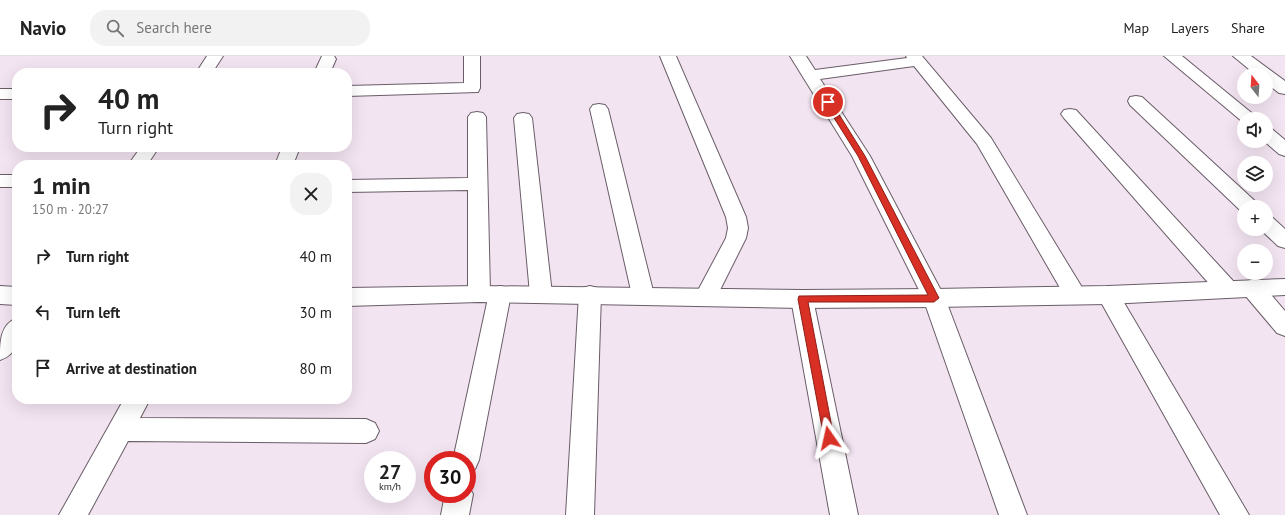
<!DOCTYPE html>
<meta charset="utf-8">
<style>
body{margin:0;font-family:"PT Sans",sans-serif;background:#f2f2f2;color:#222;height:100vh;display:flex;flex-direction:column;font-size:15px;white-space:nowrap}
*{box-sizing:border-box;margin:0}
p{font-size:13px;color:#767676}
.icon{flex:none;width:22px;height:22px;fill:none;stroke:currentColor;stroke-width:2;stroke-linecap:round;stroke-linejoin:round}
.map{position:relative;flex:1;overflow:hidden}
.side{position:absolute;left:12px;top:104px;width:340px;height:244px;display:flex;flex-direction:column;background:#fff;border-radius:16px;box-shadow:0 4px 16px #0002}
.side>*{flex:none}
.hud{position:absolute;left:12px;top:12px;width:340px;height:84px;border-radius:16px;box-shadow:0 4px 16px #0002;background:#fff;color:#222;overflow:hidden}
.needle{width:26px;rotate:343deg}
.tools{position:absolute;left:1237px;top:12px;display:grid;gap:8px}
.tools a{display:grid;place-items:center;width:36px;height:36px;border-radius:50%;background:#fff;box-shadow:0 4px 16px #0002;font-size:20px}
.speed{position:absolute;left:364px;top:395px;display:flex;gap:8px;font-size:20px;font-weight:700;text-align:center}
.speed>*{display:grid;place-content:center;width:52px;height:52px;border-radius:50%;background:#fff;box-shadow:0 4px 16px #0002;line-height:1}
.speed small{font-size:10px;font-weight:400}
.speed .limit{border:6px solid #d22;background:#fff;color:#111}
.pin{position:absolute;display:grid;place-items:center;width:34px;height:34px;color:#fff;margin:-17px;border:2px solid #fff;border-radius:50%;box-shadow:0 1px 4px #0007}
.me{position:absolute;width:44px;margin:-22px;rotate:349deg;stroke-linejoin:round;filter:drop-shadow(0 0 3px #0008)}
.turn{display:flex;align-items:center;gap:14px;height:84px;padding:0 20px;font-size:18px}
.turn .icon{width:52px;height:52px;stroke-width:2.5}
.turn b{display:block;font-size:28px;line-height:34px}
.round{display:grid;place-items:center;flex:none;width:42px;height:42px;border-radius:16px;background:#f2f2f2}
.overview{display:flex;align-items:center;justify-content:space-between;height:68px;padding:0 20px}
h1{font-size:24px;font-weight:700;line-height:30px}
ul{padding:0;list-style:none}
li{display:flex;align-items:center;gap:12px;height:56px;padding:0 20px}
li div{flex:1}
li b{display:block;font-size:15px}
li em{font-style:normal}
header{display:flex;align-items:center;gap:24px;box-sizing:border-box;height:56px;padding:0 20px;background:#fff;border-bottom:1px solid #e0e0e0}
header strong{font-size:19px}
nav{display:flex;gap:22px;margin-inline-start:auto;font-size:14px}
.search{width:280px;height:36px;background:#f2f2f2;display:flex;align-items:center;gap:10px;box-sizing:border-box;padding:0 14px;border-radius:16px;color:#767676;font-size:15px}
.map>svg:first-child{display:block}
</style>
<header>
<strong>Navio</strong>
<div class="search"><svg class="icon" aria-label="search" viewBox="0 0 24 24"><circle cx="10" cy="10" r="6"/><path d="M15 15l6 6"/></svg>Search here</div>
<nav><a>Map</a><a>Layers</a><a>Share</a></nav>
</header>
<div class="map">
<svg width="1285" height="459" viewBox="0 0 1285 459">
<rect width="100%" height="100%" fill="#f3e4f1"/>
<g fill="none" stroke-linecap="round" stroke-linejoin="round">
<!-- minor casing -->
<g stroke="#695d68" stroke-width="2">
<path id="minor" d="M 207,0 L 223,0 L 212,17 L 196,17 Z
M 322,0 L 334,0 L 336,3 L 330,17 L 314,17 Z
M 464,0 L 480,0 L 480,32 L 478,36 L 347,40 L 347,30 L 464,27 Z
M 660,0 L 676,0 L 746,161 L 748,172 L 746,182 L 714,246 L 706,249 L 698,246 L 695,240 L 726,182 L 728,172 L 726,161 Z
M 790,0 L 806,0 L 815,14 L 907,2 L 906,0 L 922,0 L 991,82 L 1086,238 L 1083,244 L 1075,246 L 1067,244 L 977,88 L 914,10 L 820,23 L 870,100 L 945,242 L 1027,459 L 999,459 L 923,242 L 852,100 Z
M 1164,0 L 1182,0 L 1259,63 L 1244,63 L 1244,67 Z
M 1233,0 L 1251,0 L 1285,25 L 1285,38 L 1279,37 L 1266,27 L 1266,19 L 1256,19 Z
M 0,33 L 17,33 L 17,43 L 0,43 Z
M 1136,40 L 1142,41 L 1256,146 L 1259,151 L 1244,151 L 1244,156 L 1242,156 L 1130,49 L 1128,45 L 1130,41 Z
M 599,48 L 605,49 L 608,53 L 654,239 L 651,245 L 643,248 L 635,245 L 632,239 L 590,53 L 593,49 Z
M 1070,53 L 1076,54 L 1235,227 L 1238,233 L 1235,239 L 1227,241 L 1219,239 L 1064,62 L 1061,58 L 1064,54 Z
M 477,56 L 483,57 L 486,61 L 490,236 L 492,232 L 500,230 L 508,232 L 511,238 L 479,404 L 475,413 L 467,416 L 467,404 L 453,404 L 488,242 L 487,244 L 479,246 L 471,244 L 468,238 L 468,134 L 347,136 L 347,124 L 468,122 L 468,61 L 471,57 Z
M 523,57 L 529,58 L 532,62 L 552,238 L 549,244 L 541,246 L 533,244 L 530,238 L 514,62 L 517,58 Z
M 1266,72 L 1272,73 L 1285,84 L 1285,100 L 1279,98 L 1264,85 L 1266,85 Z
M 141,91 L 159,91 L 147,109 L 128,109 Z
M 282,91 L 300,91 L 293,109 L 275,109 Z
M 0,119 L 17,119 L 17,131 L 0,131 Z
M 1266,160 L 1273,162 L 1285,173 L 1285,192 L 1278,190 L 1260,173 L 1266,173 Z
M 1252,224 L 1260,226 L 1285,255 L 1285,280 L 1277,277 L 1244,238 L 1241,232 L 1244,226 Z
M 590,230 L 598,232 L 601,238 L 594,459 L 566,459 L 579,238 L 582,232 Z
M 1108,230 L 1116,233 L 1249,459 L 1220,459 L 1097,239 L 1100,233 Z
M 802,234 L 810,237 L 813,243 L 858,459 L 830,459 L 791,243 L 794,237 Z
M 17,262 C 17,280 21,297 0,304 C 0,285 0,269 17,262 Z
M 124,343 L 150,343 L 140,362 L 366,363 L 375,367 L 379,375 L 375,383 L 366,387 L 128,385 L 88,459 L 59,459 Z
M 467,428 L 473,438 L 469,459 L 441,459 L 445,438 L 467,438 Z"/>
</g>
<!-- tertiary casing -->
<g stroke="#695d68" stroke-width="2">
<path id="tertiary" d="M 1285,223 L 1285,239 L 1108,248 L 934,251 L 802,252 L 479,246 L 347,250 L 347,232 L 479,230 L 802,234 L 934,233 L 1108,230 Z
M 0,230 L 17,231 L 17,249 L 0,248 Z"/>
</g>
<!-- minor -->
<use href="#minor" fill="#fff" fill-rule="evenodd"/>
<!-- tertiary -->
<use href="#tertiary" fill="#fff" fill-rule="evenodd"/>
</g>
<!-- route -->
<path fill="#d93025" stroke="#8d1f18" d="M 825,44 L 830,44 L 865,100 L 939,242 L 934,246 L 808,246 L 834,382 L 833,385 L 829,387 L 825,385 L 824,382 L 798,243 L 799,240 L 928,239 L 858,100 L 824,46 Z"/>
</svg>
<div class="tools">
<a><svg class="needle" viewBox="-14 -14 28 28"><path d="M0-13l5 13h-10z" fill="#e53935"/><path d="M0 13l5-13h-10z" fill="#767676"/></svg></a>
<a><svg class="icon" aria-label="sound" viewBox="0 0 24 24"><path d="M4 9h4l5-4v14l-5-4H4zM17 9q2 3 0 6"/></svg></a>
<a><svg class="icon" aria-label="layers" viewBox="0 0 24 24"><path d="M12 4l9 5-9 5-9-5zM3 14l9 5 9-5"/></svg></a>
<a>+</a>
<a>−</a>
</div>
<div class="speed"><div>27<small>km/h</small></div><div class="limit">30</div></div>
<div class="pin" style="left:828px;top:46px;background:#d93025"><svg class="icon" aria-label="arrive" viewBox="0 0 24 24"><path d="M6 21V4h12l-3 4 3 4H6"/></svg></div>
<svg class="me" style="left:829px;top:382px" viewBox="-20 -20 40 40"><path d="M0-17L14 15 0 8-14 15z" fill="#d93025" stroke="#fff" stroke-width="4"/></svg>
<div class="hud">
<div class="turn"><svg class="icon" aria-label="right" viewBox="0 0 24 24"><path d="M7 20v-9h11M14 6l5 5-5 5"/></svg><div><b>40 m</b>Turn right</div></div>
</div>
<section class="side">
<div class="overview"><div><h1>1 min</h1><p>150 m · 20:27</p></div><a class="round"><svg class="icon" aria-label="close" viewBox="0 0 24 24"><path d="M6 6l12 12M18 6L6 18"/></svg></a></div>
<ul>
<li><svg class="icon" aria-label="right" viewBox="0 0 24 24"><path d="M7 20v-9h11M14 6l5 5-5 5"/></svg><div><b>Turn right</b></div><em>40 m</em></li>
<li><svg class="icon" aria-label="left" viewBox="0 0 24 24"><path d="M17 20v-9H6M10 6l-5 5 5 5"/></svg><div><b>Turn left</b></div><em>30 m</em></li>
<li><svg class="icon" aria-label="arrive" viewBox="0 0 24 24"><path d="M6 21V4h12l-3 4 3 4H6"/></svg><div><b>Arrive at destination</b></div><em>80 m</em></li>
</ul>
</section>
</div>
